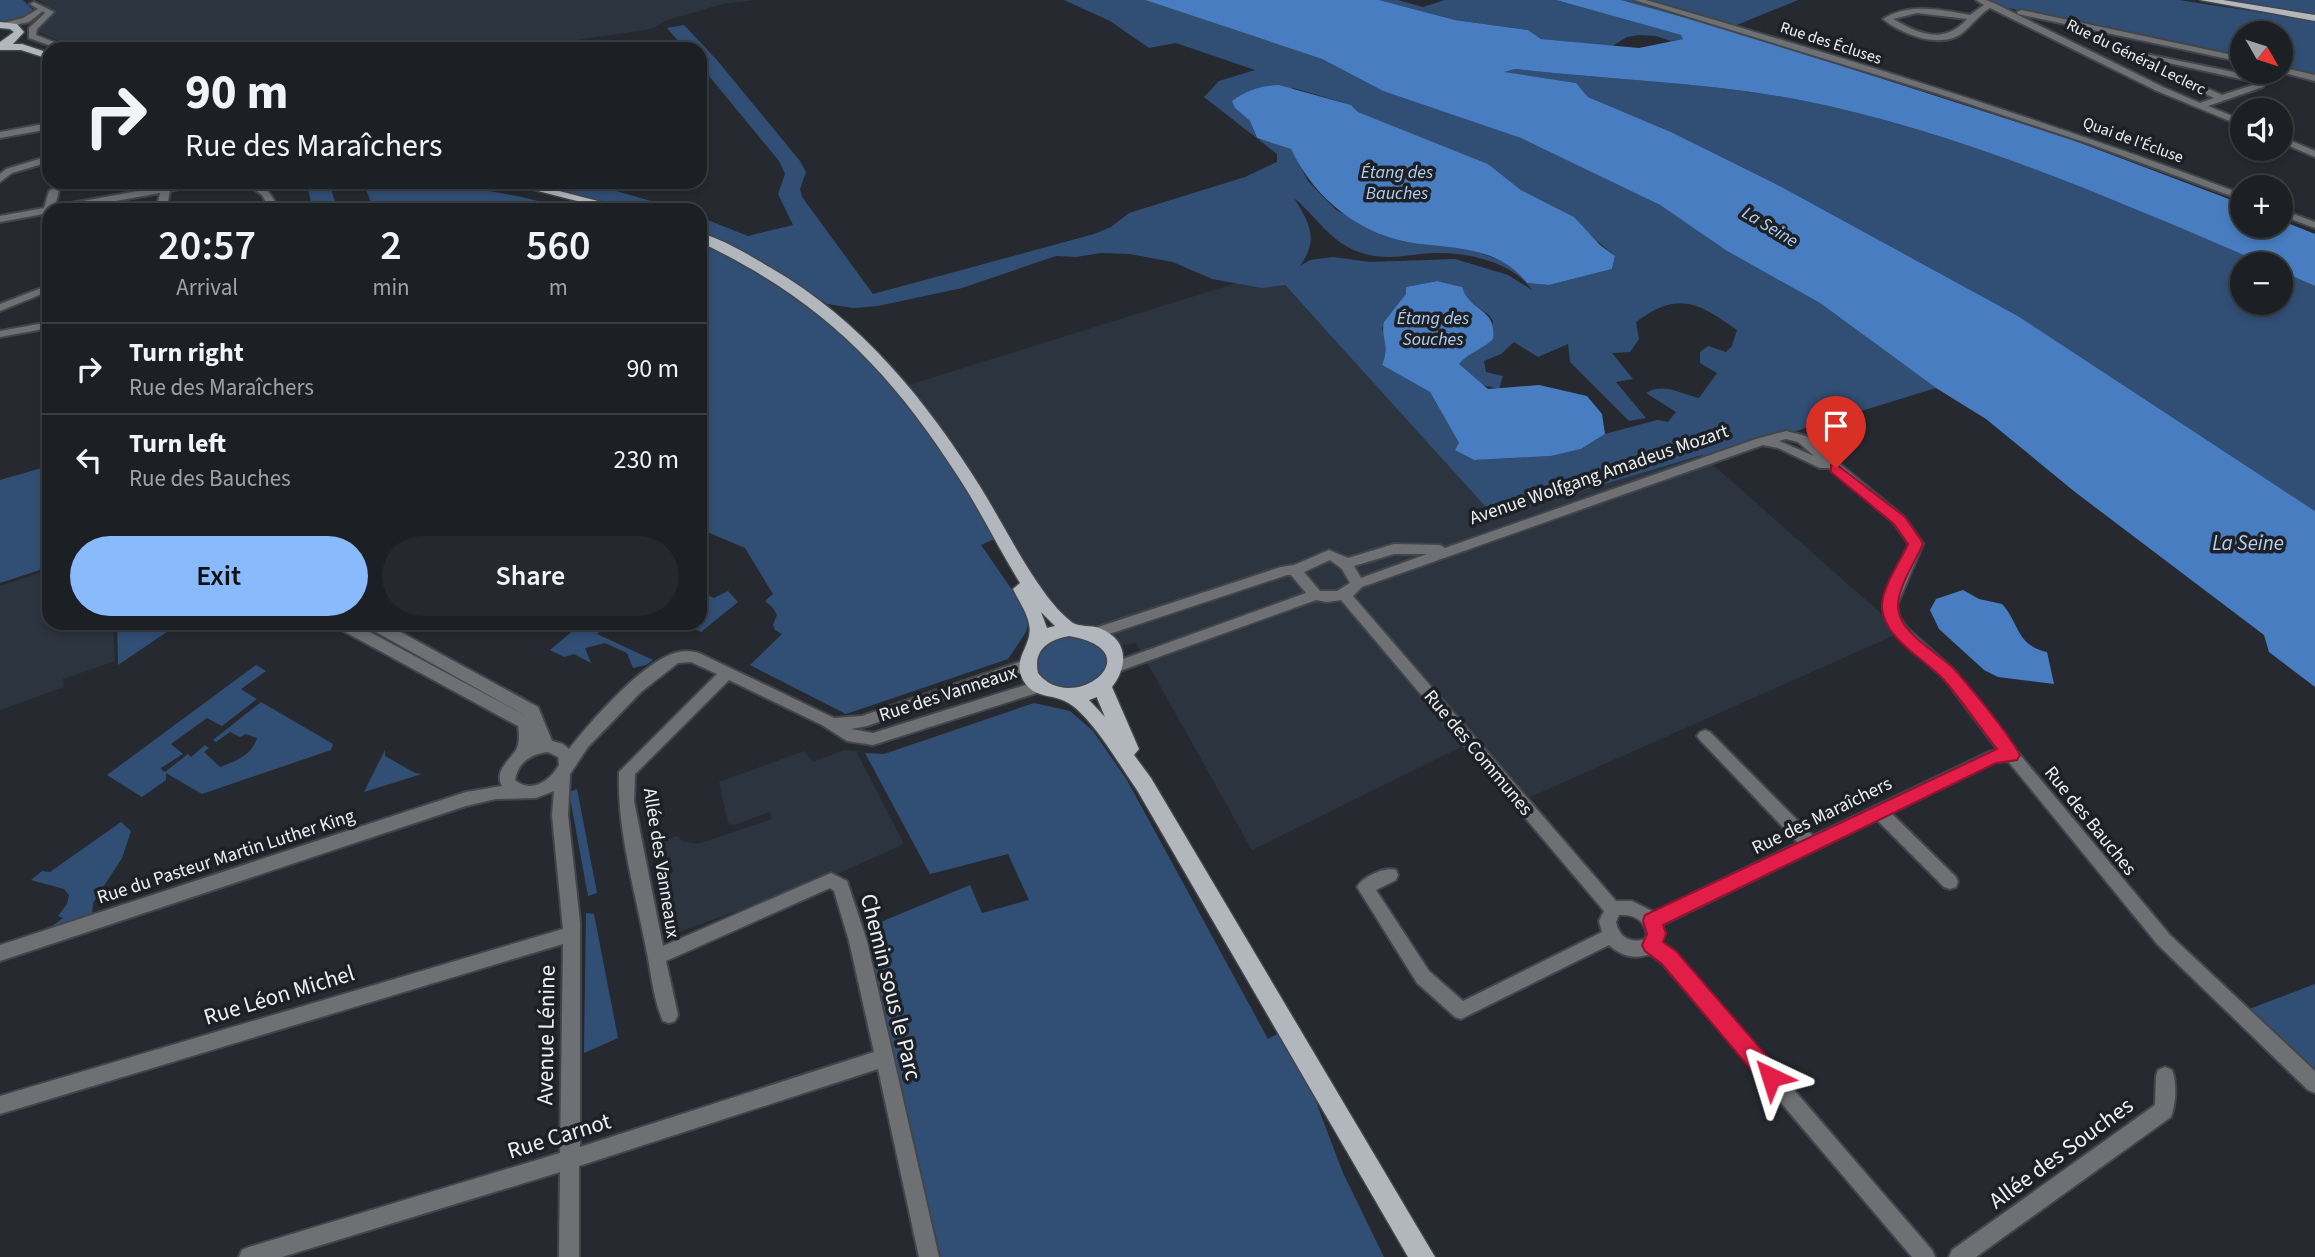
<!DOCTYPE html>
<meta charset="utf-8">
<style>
body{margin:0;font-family:"Source Sans 3",sans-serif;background:#25282c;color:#f1f3f6;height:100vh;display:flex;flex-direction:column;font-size:26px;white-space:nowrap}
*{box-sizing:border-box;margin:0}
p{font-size:23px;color:#a0a3a6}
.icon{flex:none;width:38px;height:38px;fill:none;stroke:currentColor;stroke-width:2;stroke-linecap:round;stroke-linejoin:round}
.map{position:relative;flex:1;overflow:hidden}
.side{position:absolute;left:42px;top:203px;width:665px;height:427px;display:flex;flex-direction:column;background:#1c2024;border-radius:21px;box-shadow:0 4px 10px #0003,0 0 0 2px #3a3e41}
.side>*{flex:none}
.top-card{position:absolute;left:42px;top:42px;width:665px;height:147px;border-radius:21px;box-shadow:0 4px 10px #0003,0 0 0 2px #3a3e41;background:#1c2024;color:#f1f3f6;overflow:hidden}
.needle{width:46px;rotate:129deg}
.fabs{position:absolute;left:2230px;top:21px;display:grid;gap:14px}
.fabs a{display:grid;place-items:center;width:63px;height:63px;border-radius:50%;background:#1c2024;box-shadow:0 4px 10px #0003,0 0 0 2px #3a3e41;font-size:35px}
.pin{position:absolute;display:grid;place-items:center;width:60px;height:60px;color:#fff;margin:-72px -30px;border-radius:50% 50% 50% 0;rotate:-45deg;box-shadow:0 0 7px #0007}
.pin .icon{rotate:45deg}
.me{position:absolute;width:77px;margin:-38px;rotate:319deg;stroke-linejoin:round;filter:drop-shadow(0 0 5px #0008)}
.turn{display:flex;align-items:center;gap:24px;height:147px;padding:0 28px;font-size:32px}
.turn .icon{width:91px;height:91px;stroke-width:2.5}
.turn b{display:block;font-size:49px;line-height:60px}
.eta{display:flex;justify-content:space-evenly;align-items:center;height:119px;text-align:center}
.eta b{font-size:42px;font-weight:600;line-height:49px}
.primary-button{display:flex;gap:14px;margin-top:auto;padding:14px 28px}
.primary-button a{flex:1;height:80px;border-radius:42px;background:#88bafc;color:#111;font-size:28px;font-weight:600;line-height:80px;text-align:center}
.primary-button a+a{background:#25282c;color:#f1f3f6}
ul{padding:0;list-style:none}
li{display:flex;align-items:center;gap:21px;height:91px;padding:0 28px;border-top:2px solid #3a3e41}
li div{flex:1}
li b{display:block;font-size:26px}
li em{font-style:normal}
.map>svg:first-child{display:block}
</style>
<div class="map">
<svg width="2315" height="1257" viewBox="0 0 2315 1257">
<rect width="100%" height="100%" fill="#262a30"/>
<!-- built -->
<path fill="#2c343f" d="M 39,0 L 756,0 L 722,4 L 668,20 L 651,29 L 516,49 L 77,49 L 36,31 L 54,12 Z
M 1272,272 L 1499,516 L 1702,455 L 1902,632 L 1521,801 L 1463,746 L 1252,850 L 1136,643 L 1112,647 L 1069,629 L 902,387 Z
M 49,570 L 49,623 L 113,623 L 115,661 L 63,679 L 64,687 L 0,710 L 0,586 Z
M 844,750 L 856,751 L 904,844 L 831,877 L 676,933 L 661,841 L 678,836 L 682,841 L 698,844 L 772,819 L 770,812 L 734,825 L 728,823 L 719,782 L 804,751 L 813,762 Z"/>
<!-- green -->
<path fill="#314f75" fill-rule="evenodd" d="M 0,0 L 23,0 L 35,12 L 22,21 L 6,19 L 19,22 L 0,23 Z
M 1064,0 L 1145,0 L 1322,59 L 1383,91 L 1522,138 L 1660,205 L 1727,251 L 1820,303 L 1936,388 L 1760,442 L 1709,461 L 1702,455 L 1495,517 L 1285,285 L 1262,288 L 1212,279 L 1173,262 L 1130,254 L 1101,253 L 1076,257 L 1056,256 L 962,288 L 878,306 L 853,308 L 827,304 L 814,295 L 880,353 L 1001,536 L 981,545 L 1030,616 L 1026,632 L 1008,659 L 846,714 L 750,665 L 782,634 L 775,630 L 773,625 L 777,615 L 773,608 L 765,601 L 773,594 L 745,548 L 700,529 L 700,217 L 748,236 L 793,225 L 778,194 L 785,174 L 779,161 L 700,65 L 700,49 L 685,49 L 667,28 L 684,25 L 716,59 L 800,161 L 806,172 L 800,189 L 802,197 L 873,294 L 1094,234 L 1111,227 L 1129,213 L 1245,177 L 1277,162 L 1277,154 L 1204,97 L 1219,81 L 1255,70 L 1176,43 L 1149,48 L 1110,21 ZM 1294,88 L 1351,105 L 1358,112 L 1488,164 L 1521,190 L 1574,217 L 1584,230 L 1615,256 L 1612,269 L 1549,285 L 1527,283 L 1518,271 L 1506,263 L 1478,252 L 1457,246 L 1418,243 L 1386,234 L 1359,222 L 1336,210 L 1308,181 L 1291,149 L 1273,141 L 1257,139 L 1250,121 L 1235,108 ZM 1294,198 C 1315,215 1330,242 1359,252 C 1389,262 1405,254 1434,253 C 1466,252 1512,261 1532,290 L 1508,275 L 1455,259 L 1370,262 L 1333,257 L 1310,260 L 1300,266 C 1319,239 1310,224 1294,198 ZM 1437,281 L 1458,286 L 1469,301 L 1489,315 L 1493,321 L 1492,328 L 1459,364 L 1482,385 L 1499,389 L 1503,376 L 1486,372 L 1484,361 L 1501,354 L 1514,342 L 1538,357 L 1568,344 L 1570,362 L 1629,421 L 1646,418 L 1616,382 L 1633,379 L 1612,353 L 1630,352 L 1639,339 L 1636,322 C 1678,290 1699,303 1737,330 L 1732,346 L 1726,352 L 1708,346 L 1700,352 L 1700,363 L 1717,373 L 1699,398 C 1680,394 1664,382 1646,393 L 1676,412 L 1668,422 L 1657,420 L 1605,434 L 1581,449 L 1551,456 L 1474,460 L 1456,450 L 1459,443 L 1430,392 L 1382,365 L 1388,349 L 1382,328 L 1406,294 L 1406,287 Z
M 1379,0 L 1398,0 L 1423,7 L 1445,0 L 1556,0 L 1681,35 L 1684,39 L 1671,41 L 1656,36 L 1638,35 L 1627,37 L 1612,46 L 1541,39 L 1528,30 L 1455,20 Z
M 1621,0 L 1798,0 L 1727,29 Z
M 1988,0 L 2179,0 L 2315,21 L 2315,76 L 2280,66 L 2280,33 L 2242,33 L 2242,58 L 2008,8 Z
M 2225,0 L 2315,0 L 2315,15 Z
M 1515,69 C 1610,80 1706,82 1800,100 C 1962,132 2114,200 2265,264 L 2242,264 L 2242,303 L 2280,303 L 2280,271 L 2315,286 L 2315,511 L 2018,316 L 1776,184 L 1671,132 L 1588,97 L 1576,83 L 1502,72 Z
M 363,182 L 438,182 L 517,196 L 576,210 L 374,210 Z
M 509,182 L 585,182 L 682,210 L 624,210 Z
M 330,185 L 336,206 L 313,210 L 308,190 Z
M 49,466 L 49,567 L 0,583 L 0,480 Z
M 700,591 L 714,598 L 728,591 L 738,602 L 701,632 L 682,623 L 700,623 Z
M 117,623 L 180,623 L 118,665 Z
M 582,623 L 610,623 L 597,634 L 653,660 L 646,665 L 633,668 L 627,653 L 605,643 L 585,648 L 591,663 L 574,654 L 564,657 L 550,650 Z
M 1073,634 L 1104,647 C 1122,701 1027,701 1038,655 L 1056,638 Z
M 256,665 L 266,671 L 241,689 L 257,699 L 222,726 L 207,718 L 171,744 L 183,754 L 161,768 L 162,770 L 165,772 L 188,754 L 191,757 L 205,745 L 209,748 L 204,752 L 220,767 C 236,761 252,755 257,738 L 246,734 L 240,737 L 230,732 L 216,742 L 213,740 L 261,702 L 333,744 L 331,750 L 202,794 L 166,773 L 166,780 L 142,797 L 107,775 Z
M 1034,703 L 1070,711 L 1093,731 L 1127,780 L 1268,1039 L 1288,1028 L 1343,1173 L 1384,1257 L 941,1257 L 859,931 L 970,885 L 982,913 L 1029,900 L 1008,854 L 930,874 L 865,753 L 884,754 Z
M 385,750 L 385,756 L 415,773 L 422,774 L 364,792 Z
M 577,789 L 597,893 L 588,896 L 569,792 Z
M 121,822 L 131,831 L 122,858 L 93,903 L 92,914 L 45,931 L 63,918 L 58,916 L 67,904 L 69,895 L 64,889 L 31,880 L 42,871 L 50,872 Z
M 586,913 L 594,914 L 618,1038 L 584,1053 Z
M 2315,984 L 2315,1084 L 2239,1013 Z"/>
<!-- water -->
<path fill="#487dc1" d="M 1145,0 L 1379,0 L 1455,20 L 1528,30 L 1541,39 L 1639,48 L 1683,39 L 1681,35 L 1556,0 L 1621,0 L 1727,29 L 2070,139 L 2242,204 L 2242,226 L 2280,226 L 2280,220 L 2315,234 L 2315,286 L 2280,271 L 2280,264 L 2265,264 C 2114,200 1962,132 1800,100 C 1706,82 1610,80 1515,69 L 1504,72 L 1576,83 L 1588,97 L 1671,132 L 1776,184 L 2018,316 L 2315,511 L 2315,687 L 2269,652 L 2264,635 L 2075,492 L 1986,419 L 1936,388 L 1820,303 L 1727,251 L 1660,205 L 1521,138 L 1383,91 L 1322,59 Z
M 1279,85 L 1351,105 L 1358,112 L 1488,164 L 1521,190 L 1574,217 L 1600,245 L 1615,256 L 1612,269 L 1549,285 L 1527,283 C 1501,249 1459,248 1420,244 C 1362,237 1315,200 1291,149 L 1257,138 L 1250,121 L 1235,108 L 1232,101 C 1248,90 1259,86 1279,85 Z
M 1437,281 L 1462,287 C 1470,313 1497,307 1493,339 C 1482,350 1469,352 1459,364 L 1488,389 L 1539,385 L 1587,396 L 1602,414 L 1605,434 L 1581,449 L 1551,456 L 1474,460 L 1455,450 L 1459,443 L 1430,392 L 1382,365 C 1391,344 1380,339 1384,322 L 1406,294 L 1406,287 Z
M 1963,590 L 1979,599 L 2002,604 C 2020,624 2016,645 2047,652 L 2054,684 L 1998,677 L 1984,670 L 1939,629 L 1930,610 L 1936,599 Z"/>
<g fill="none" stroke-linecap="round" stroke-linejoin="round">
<!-- minor casing -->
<g stroke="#42464b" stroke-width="4">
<path id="minor" d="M 1634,0 L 1646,0 C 1847,58 2046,120 2242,194 L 2242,200 L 2090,144 L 1939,94 Z
M 1976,0 L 1986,0 L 1994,3 L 2163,87 L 2200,103 L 2214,98 L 2135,62 L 2134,55 L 2146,54 L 2253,76 L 2265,83 L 2263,87 L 2208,106 L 2242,120 L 2242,126 L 2157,91 L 1990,8 C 1978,15 1972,26 1961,34 C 1939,49 1901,34 1883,19 C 1908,2 1943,10 1970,15 L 1984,5 ZM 1917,13 L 1967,19 C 1944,45 1919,34 1893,19 ZM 2146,58 L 2250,81 L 2256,84 L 2222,95 L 2142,59 Z
M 34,2 L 54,12 L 37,29 L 36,35 L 72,49 L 60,49 L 29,38 L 29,28 L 45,13 L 43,11 L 29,22 L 3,27 L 3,23 L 23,18 L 38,9 L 30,4 Z
M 2021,10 L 2242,57 L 2242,62 L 2018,14 L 2017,12 Z
M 2280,67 L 2315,75 L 2315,81 L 2280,72 Z
M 49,123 L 49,129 L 0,138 L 0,132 Z
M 2280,136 L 2315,151 L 2315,157 L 2280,142 Z
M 49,156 L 49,162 L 12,173 L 0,182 L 0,174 L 6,169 Z
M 188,182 L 209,182 L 170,191 L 166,210 L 156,210 L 160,193 L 66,210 L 49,210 L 49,213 L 0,222 L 0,216 L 44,208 L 49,191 L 54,188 L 59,191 L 55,206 Z
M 243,182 C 259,182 268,188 275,202 L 267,204 L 262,195 Z
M 2280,209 L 2315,222 L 2315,228 L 2280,215 Z
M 49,285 L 49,291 L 0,311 L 0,304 Z
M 49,322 L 49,328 L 0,337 L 0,331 Z
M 1786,431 L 1806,436 L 1904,517 L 1923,544 L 1897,605 L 1899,617 L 1907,628 L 1954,670 L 2001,732 L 2170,935 L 2315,1071 L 2315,1093 L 2308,1090 L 2158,945 L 2008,761 L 1996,762 L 1891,813 L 1956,877 L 1958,882 L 1956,887 L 1950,889 L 1944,887 L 1877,820 L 1662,925 L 1665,934 L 1661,942 L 1675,952 L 1932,1250 L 1935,1257 L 1912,1257 L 1663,964 L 1650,954 C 1635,960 1621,956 1609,945 L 1461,1019 L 1455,1017 L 1417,983 L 1357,887 C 1362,877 1385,866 1396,870 L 1398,875 L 1396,880 L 1376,890 L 1429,971 L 1463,1001 L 1602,932 L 1599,921 L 1604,911 L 1341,600 L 1327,602 L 1316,600 L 1117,672 L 1112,671 L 1110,667 L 1112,663 L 1306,593 L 1291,575 L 1287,575 L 1097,638 L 1090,633 L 1092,629 L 1281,567 L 1294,565 L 1329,550 L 1348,558 L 1394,544 L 1440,545 L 1445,548 L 1756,439 ZM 1786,439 L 1798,442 L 1814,456 L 1779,441 ZM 1763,445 L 1778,448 L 1820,468 L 1829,468 L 1894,523 L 1909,544 L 1883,605 L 1885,618 L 1897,636 L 1944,678 L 1998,750 L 1989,752 L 1813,836 L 1710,732 L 1705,730 L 1700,732 L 1697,736 L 1700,740 L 1798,843 L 1654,912 L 1632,901 L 1616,901 L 1353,596 L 1362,587 ZM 1394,554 L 1427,554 L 1361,578 L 1354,566 ZM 1330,560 L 1342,569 L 1350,583 L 1337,591 L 1320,591 L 1304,572 ZM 1619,915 C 1633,914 1644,919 1647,934 L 1645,939 C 1630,944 1619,937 1616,922 Z
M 334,623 L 353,623 L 528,717 L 367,627 L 365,623 L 384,623 L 538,707 L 552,741 L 563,744 L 569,749 C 591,721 635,671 667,656 C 677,651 688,650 699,653 L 834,718 L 862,716 L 1022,661 L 1032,661 L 1034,665 L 1032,669 L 867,726 L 851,729 L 873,733 L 1038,681 L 1043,683 L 1045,687 L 1043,691 L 873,745 L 847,741 L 822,725 L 729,680 L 635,774 L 634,801 L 663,946 L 831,873 L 847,881 L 867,941 L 939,1257 L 919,1257 L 878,1069 L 579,1166 L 579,1257 L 559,1257 L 560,1172 L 282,1257 L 239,1257 L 242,1250 L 249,1247 L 560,1153 L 563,944 L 0,1114 L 0,1096 L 563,929 L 552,815 L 554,791 L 536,798 L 496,799 L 466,806 L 0,961 L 0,945 L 466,792 L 502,786 C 494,771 509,761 516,750 C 520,743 519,733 518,726 L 336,627 ZM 691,662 L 717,674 L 619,772 C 617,831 635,890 646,948 C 651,971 653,999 663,1021 L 669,1023 L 675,1021 L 678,1015 L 666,961 L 830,888 L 834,891 L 849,941 L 874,1052 L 580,1147 L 580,922 L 568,815 L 570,774 L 588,747 L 641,692 L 678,663 ZM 548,752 L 558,757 L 559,765 C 550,781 531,794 515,780 C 518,762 531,754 548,752 Z
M 2165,1067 L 2172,1070 C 2177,1082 2176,1104 2171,1117 L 1976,1257 L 1949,1257 L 1952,1250 L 2155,1105 L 2156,1076 L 2158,1070 Z"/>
</g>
<!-- major casing -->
<g stroke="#42464b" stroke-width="3">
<path id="major" d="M 2200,0 L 2223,0 L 2315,15 L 2315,21 Z
M 0,22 L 17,24 L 24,32 L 13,44 L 22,44 L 49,53 L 49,59 L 21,50 L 0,50 L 0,42 L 14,32 L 10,29 L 0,28 Z
M 503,182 L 524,182 L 633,210 L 612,210 Z
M 700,233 C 725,240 749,255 771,268 C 861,320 927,401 981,488 C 1002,522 1020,559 1044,592 C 1051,602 1063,616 1073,623 C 1080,627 1091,625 1099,628 C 1128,639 1129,665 1112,687 L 1139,749 L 1134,755 L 1151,778 L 1435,1257 L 1408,1257 L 1137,790 C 1120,766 1094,720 1070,704 C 1055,693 1034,700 1023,680 C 1011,658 1034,645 1029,624 C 1027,612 1018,600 1013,589 L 1020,583 C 999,549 981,512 959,478 C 888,367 819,299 700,242 ZM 1041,612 L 1055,626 L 1047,628 ZM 1069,636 C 1156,651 1072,717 1038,673 C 1033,650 1048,640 1069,636 ZM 1097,697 L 1097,698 L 1105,717 L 1089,700 Z"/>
</g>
<!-- minor -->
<use href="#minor" fill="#6e7073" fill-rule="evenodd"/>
<!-- major -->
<use href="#major" fill="#b2b6bd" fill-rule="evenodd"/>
</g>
<!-- route -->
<path fill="#e11d48" stroke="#92132f" stroke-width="2" d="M 1836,464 L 1905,517 L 1921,540 L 1923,544 C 1915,562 1897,588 1898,608 C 1900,634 1938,652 1955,670 C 1971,688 2009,734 2020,755 L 2017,760 L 1996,763 L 1663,925 L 1666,934 L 1663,942 L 1676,951 L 1779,1070 L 1782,1077 L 1779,1085 L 1771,1088 L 1764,1085 L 1662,964 L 1645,951 L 1642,945 L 1647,934 L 1643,921 L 1645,915 L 1997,749 C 1979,726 1963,702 1944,680 C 1925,659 1885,640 1882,608 C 1881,588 1900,562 1908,544 L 1894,524 L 1831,472 L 1831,465 Z"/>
<g text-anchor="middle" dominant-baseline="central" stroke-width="7" stroke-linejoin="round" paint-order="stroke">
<!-- far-street labels -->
<g font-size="16" fill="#eef1f4" stroke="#1d2126">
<text transform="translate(1831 43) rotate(18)">Rue des Écluses</text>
<text transform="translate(2136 57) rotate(26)">Rue du Général Leclerc</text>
<text transform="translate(2133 140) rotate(20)">Quai de l'Écluse</text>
</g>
<!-- far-water labels -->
<g font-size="18" font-style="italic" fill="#b3cff4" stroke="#1d2126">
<text x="1397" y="172">Étang des<tspan x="1397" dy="21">Bauches</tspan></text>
<text transform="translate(1770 227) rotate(31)">La Seine</text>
<text x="1433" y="318">Étang des<tspan x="1433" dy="21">Souches</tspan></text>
</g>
<!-- street labels -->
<g font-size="19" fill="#eef1f4" stroke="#1d2126">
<text transform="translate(1599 475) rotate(-19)">Avenue Wolfgang Amadeus Mozart</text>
<text transform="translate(948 694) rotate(-18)">Rue des Vanneaux</text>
<text transform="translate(1478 753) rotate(50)">Rue des Communes</text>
<text transform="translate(1822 816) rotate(-26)">Rue des Maraîchers</text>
<text transform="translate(2090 821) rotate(51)">Rue des Bauches</text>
<text transform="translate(226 857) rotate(-18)">Rue du Pasteur Martin Luther King</text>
<text transform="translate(661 863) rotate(81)">Allée des Vanneaux</text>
</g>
<!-- water labels -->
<g font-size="21" font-style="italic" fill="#b3cff4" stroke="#1d2126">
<text x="2248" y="543">La Seine</text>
</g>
<!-- near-street labels -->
<g font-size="23" fill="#eef1f4" stroke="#1d2126">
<text transform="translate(891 987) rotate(76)">Chemin sous le Parc</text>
<text transform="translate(279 995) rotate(-17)">Rue Léon Michel</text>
<text transform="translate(546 1035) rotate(-89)">Avenue Lénine</text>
<text transform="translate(559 1136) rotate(-17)">Rue Carnot</text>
<text transform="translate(2061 1153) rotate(-36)">Allée des Souches</text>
</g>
</g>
</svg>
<div class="fabs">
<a><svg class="needle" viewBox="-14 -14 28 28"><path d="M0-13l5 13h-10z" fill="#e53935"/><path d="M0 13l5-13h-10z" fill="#a0a3a6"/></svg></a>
<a><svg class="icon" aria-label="sound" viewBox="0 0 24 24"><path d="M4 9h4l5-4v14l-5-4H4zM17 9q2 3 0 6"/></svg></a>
<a>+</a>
<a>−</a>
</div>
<div class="pin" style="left:1836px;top:468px;background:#d93025"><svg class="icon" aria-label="arrive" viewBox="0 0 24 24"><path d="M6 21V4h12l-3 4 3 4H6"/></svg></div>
<svg class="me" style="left:1771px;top:1077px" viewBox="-20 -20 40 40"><path d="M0-17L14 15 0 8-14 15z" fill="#e11d48" stroke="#fff" stroke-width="4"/></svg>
<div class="top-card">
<div class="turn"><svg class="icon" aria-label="right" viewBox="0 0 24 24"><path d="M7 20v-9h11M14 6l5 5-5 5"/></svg><div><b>90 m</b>Rue des Maraîchers</div></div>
</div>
<section class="side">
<div class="eta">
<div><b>20:57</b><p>Arrival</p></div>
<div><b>2</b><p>min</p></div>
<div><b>560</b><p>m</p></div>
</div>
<ul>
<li><svg class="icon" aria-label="right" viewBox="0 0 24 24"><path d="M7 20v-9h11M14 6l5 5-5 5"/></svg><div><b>Turn right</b><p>Rue des Maraîchers</p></div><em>90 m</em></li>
<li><svg class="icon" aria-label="left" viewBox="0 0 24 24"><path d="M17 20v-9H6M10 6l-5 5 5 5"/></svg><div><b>Turn left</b><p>Rue des Bauches</p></div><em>230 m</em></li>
</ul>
<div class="primary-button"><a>Exit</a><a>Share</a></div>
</section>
</div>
